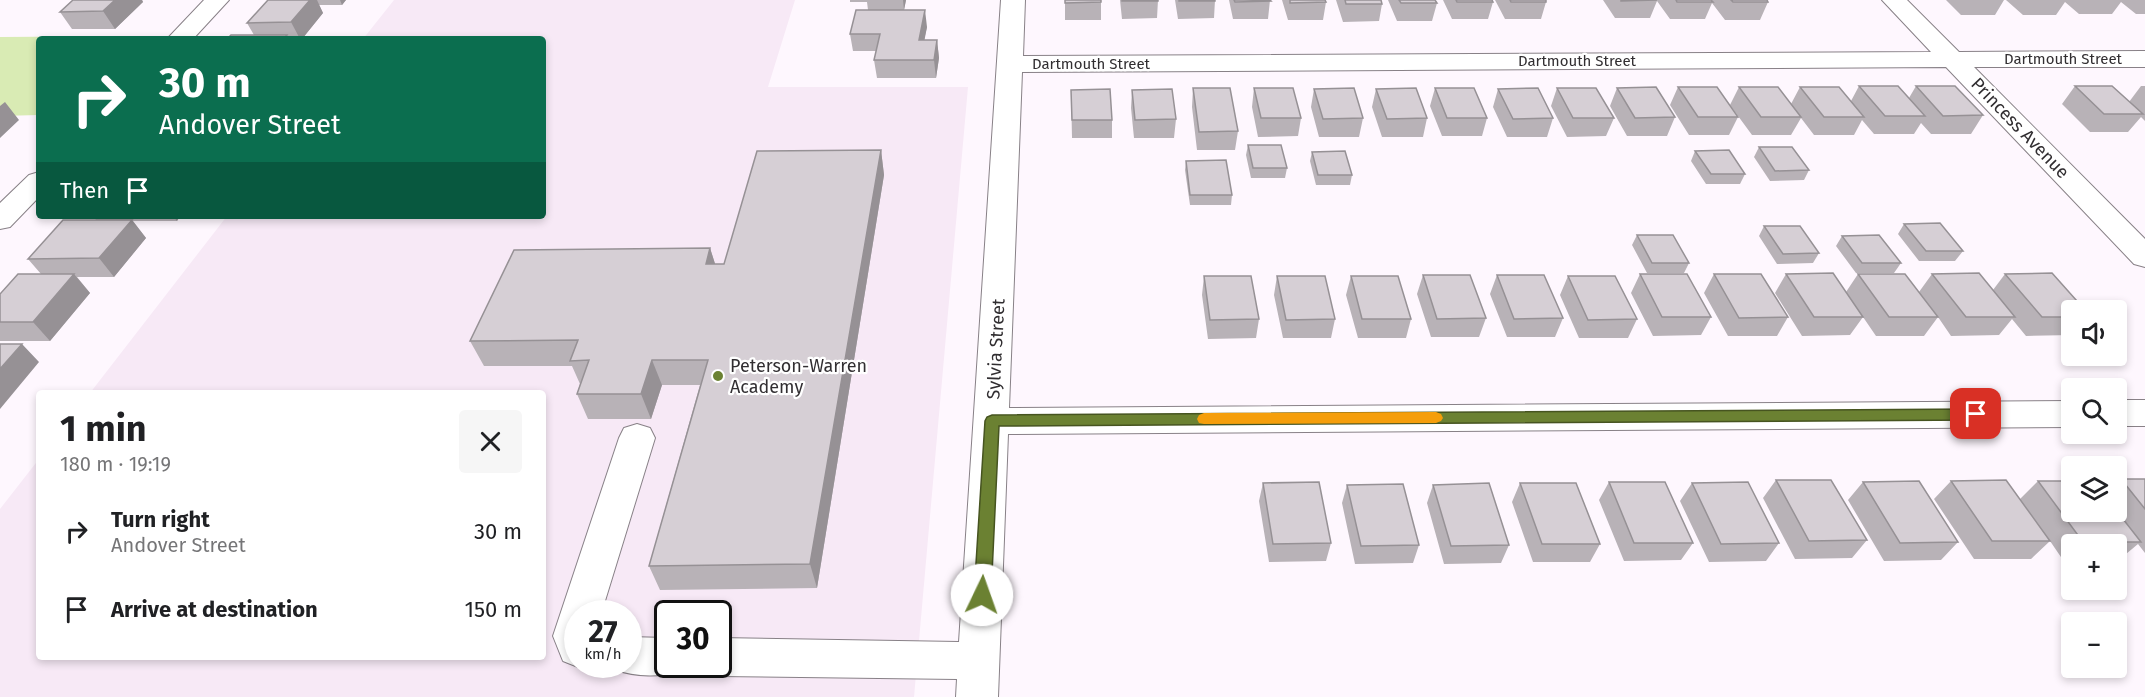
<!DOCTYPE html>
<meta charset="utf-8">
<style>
body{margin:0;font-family:"Fira Sans",sans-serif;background:#f6f6f6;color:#202124;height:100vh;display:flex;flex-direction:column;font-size:22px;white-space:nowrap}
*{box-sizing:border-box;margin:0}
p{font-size:20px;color:#757577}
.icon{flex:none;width:33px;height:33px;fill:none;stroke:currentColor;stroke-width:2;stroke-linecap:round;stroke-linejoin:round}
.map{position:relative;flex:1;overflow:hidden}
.drawer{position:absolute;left:36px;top:390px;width:510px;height:270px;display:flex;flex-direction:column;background:#fff;border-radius:6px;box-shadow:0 3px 9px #0003}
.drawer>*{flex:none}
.banner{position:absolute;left:36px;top:36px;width:510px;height:183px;border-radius:6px;box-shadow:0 3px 9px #0003;background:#0b6e4f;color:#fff;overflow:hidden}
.controls{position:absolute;left:2061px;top:300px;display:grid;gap:12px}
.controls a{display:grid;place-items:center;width:66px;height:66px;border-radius:6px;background:#fff;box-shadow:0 3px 9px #0003;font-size:30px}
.speed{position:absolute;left:564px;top:600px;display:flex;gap:12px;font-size:30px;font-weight:700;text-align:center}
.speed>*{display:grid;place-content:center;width:78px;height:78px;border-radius:50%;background:#fff;box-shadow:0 3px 9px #0003;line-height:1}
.speed small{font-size:15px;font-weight:400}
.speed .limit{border:3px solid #111;border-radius:9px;background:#fff;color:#111}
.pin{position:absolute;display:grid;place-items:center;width:51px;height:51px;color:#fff;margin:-26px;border-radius:12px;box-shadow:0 3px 9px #0006}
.me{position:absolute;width:66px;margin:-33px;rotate:3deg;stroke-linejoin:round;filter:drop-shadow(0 0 4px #0008)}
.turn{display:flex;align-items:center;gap:21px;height:126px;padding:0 24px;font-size:27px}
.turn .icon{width:78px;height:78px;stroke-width:2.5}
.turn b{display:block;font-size:42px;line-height:51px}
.then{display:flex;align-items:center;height:57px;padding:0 24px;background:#0003;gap:12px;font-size:22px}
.round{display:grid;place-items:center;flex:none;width:63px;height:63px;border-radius:6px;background:#f6f6f6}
.head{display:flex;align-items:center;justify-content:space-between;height:102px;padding:0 24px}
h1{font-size:36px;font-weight:700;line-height:45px}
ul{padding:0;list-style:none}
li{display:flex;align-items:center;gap:18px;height:78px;padding:0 24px}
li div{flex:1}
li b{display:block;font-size:22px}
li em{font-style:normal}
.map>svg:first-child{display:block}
</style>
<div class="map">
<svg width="2145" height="697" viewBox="0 0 2145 697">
<rect width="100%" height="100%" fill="#fef7fe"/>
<!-- built -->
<path fill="#f7e9f6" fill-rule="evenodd" d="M 394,0 L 795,0 L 768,87 L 968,87 L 914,697 L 0,697 L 0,509 L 39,459 L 39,657 L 543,657 L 543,393 L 90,393 L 227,216 L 543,216 L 543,39 L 363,39 ZM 578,614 L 628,614 L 628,664 L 578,664 ZM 668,614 L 718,614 L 718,664 L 668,664 Z"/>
<!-- green -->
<path fill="#d9ebb4" d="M 145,36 L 141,39 L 39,39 L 39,115 L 0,116 L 0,37 Z"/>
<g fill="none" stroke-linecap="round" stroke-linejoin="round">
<!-- minor casing -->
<g stroke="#888187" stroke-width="2">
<path id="minor" d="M 204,0 L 229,0 L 193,39 L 167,39 Z
M 1001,0 L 1025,0 L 1023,56 L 1931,52 L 1882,0 L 1907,0 L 1959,52 L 2145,51 L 2145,67 L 1974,67 L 2145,239 L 2145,267 L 2134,264 L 1946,67 L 1022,72 L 1009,408 L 2072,401 L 2072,427 L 1008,434 L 998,697 L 956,697 L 957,679 L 718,676 L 703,670 L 701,664 L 718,664 L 718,638 L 959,642 Z
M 39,172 L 39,197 L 10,227 L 0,229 L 0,203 L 29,175 Z
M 2116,400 L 2145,400 L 2145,426 L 2116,426 Z
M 637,424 L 650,428 L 655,438 L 601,614 L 578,614 L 578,664 L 583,664 L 578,667 L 563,661 L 553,636 L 619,438 L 624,428 Z
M 628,637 L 668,638 L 668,664 L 685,664 L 683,670 C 661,678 635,677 613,669 L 611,664 L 628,664 Z"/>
</g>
<!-- minor -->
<use href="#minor" fill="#fff" fill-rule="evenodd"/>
</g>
<!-- wall -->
<path fill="#b8b2b7" d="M 73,0 L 142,0 L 143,2 L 115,29 L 72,29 L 60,12 Z
M 268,0 L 346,0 L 342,5 L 319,5 L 323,13 L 302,39 L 227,39 L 254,35 L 247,23 Z
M 850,0 L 906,0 L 904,10 L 927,27 L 924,40 L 937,40 L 939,58 L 936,78 L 877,78 L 874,60 L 876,51 L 853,51 L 850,34 L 868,10 L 867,2 L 850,2 Z
M 1065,0 L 1101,0 L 1101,20 L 1065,20 Z
M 1120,0 L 1158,0 L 1157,18 L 1122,19 Z
M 1175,0 L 1215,0 L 1214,18 L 1178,19 Z
M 1229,0 L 1270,0 L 1268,19 L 1233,19 Z
M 1282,0 L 1325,0 L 1326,2 L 1323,20 L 1288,20 Z
M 1336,0 L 1381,0 L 1382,4 L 1379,21 L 1343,22 Z
M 1388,0 L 1435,0 L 1437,3 L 1432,21 L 1397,21 Z
M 1443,0 L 1492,0 L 1493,2 L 1488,19 L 1452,19 Z
M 1495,0 L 1546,0 L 1546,2 L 1541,19 L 1505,19 Z
M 1603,0 L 1767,0 L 1768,2 L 1760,20 L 1725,20 L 1712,3 L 1705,19 L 1670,19 L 1657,1 L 1650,18 L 1615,18 Z
M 1946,0 L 2004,0 L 1995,15 L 1961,15 Z
M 2006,0 L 2145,0 L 2145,14 L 2136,14 L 2121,2 L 2112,14 L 2079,14 L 2065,2 L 2056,15 L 2023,15 Z
M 1859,86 L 1909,98 L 1916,86 L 1983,115 L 1971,134 L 1931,134 L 1921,123 L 1914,134 L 1874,134 L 1862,120 L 1854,135 L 1814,135 L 1801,118 L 1791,135 L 1752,135 L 1730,105 L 1739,87 L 1791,104 L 1800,87 L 1851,101 Z
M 2075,86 L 2129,102 L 2141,86 L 2145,86 L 2145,121 L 2141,117 L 2128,132 L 2090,132 L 2062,104 Z
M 1678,87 L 1738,117 L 1729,135 L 1689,135 L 1670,105 Z
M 1193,88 L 1238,131 L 1235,150 L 1197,150 L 1192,107 Z
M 1254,88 L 1301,118 L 1298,136 L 1258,137 L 1252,107 Z
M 1435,88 L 1487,118 L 1482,136 L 1442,136 L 1430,106 Z
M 1557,88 L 1614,118 L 1606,136 L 1567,137 L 1551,106 Z
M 1617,88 L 1675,117 L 1667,136 L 1627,136 L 1610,106 Z
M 1314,89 L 1363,118 L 1359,137 L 1319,137 L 1311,107 Z
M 1376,89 L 1427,118 L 1423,137 L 1382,137 L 1372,107 Z
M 1498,89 L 1553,118 L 1547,137 L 1507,137 L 1493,107 Z
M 1071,90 L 1112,120 L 1112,138 L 1072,138 Z
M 1132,90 L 1176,119 L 1174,138 L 1134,138 L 1131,108 Z
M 1248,145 L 1287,168 L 1285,178 L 1251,178 L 1246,155 Z
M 1759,147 L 1809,170 L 1804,180 L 1770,181 L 1754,157 Z
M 881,150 L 884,175 L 817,588 L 660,590 L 649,566 L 700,385 L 662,385 L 651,419 L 588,419 L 577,394 L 580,384 L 572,366 L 484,366 L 470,341 L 710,248 L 715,264 L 724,264 Z
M 1695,151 L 1745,174 L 1740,184 L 1706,184 L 1691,161 Z
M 1312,152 L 1352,175 L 1350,185 L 1316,185 L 1310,161 Z
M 1186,161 L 1232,195 L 1231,205 L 1190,205 L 1185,170 Z
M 93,216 L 180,216 L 177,221 L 133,221 L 146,238 L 114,277 L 77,277 L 90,293 L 50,341 L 0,341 L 0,294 L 41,274 L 28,259 L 96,220 Z
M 1904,224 L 1963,251 L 1955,261 L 1919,261 L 1898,234 Z
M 1764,226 L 1819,253 L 1813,263 L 1777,264 L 1759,236 Z
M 1637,235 L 1689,263 L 1684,273 L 1647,273 L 1632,245 Z
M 1842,236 L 1901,263 L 1894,273 L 1856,273 L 1836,246 Z
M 1640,274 L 1711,317 L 1701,335 L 1653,336 L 1631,293 Z
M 1714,274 L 1788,317 L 1777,336 L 1728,336 L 1704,293 Z
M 1786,274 L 1846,292 L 1858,274 L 1919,292 L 1932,274 L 1993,290 L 2005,274 L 2072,310 L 2072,335 L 2026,336 L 2012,319 L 1999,335 L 1951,336 L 1938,317 L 1924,336 L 1876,336 L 1863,317 L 1850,335 L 1802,336 L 1775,293 Z
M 1423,275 L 1486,318 L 1479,337 L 1431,337 L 1417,294 Z
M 1497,275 L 1563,318 L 1555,337 L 1507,337 L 1490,294 Z
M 1204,276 L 1259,319 L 1256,338 L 1208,339 L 1202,295 Z
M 1277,276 L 1335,319 L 1331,338 L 1283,338 L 1274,295 Z
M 1351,276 L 1411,319 L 1406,338 L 1358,338 L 1346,295 Z
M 1568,276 L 1637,319 L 1628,338 L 1579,338 L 1560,295 Z
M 2121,479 L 2145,479 L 2145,553 L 2138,544 L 2120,559 L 2116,560 L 2116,544 L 2072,544 L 2072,560 L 2063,560 L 2050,541 L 2031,559 L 1974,559 L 1934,499 L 1951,481 L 2020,499 L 2038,481 L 2116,512 L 2116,484 Z
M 1776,480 L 1867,540 L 1852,558 L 1795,559 L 1763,498 Z
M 1609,482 L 1693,543 L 1681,560 L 1624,561 L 1599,500 Z
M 1863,482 L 1958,542 L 1941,560 L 1884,561 L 1848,500 Z
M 1263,483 L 1331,543 L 1326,561 L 1269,562 L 1259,501 Z
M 1520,483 L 1600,544 L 1590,562 L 1533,562 L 1512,502 Z
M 1692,483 L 1779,543 L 1766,561 L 1709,562 L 1680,501 Z
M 1347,485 L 1419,545 L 1413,563 L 1355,564 L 1342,503 Z
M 1433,485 L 1509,545 L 1501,563 L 1444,564 L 1427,503 Z"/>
<!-- shaded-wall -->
<path fill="#969195" d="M 115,0 L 142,0 L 143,2 L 115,29 L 103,11 Z
M 310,0 L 317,0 L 323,13 L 302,39 L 300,39 L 291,22 Z
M 340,0 L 346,0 L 342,5 Z
M 903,0 L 906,0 L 904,10 Z
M 925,10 L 927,27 L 921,58 L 919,40 Z
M 937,40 L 939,58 L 936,78 L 934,60 Z
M 5,102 L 19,120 L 0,138 L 0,106 Z
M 881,150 L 884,175 L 817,588 L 810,564 Z
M 173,216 L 180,216 L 177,221 Z
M 132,220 L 146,238 L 114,277 L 99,258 Z
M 710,248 L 718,273 L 706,264 Z
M 74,274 L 90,293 L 50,341 L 33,322 Z
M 22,344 L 39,362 L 0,409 L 0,369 Z
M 652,360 L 662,385 L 651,419 L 641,394 Z"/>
<!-- building -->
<path fill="#d6cfd5" stroke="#969195" stroke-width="1.5" d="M 73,0 L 115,0 L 103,11 L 60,12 Z
M 268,0 L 310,0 L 291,22 L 247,23 Z
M 1065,0 L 1101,0 L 1101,2 L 1065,3 Z
M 1122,0 L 1158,0 L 1158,1 L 1122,1 Z
M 1179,0 L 1215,0 L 1215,1 L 1179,1 Z
M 1234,0 L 1270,0 L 1271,1 L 1235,2 Z
M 1290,0 L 1325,0 L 1326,2 L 1290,3 Z
M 1345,0 L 1381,0 L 1382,4 L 1346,4 Z
M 1399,0 L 1435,0 L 1437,3 L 1401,3 Z
M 1456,0 L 1492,0 L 1493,2 L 1457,2 Z
M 1510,0 L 1546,0 L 1546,2 L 1511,2 Z
M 1621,0 L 1657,0 L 1621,1 Z
M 1676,0 L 1711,0 L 1713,2 L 1677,2 Z
M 1731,0 L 1767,0 L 1768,2 L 1733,2 Z
M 856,10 L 925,10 L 919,40 L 937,40 L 934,60 L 874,60 L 880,34 L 850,34 Z
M 231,35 L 287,35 L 284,39 L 227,39 Z
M 1859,86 L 1898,86 L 1925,116 L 1885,116 Z
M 1916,86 L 1955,86 L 1983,115 L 1943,116 Z
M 2075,86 L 2112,86 L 2143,114 L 2104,114 Z
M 1656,87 L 1675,117 L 1635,118 L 1617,88 Z
M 1678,87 L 1717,87 L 1738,117 L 1698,117 Z
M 1739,87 L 1778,87 L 1801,117 L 1761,117 Z
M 1800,87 L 1839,87 L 1864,117 L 1824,117 Z
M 1193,88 L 1230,88 L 1238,131 L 1199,132 Z
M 1254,88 L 1293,88 L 1301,118 L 1261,118 Z
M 1354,88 L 1363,118 L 1323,119 L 1314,89 Z
M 1416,88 L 1427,118 L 1387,119 L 1376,89 Z
M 1435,88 L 1474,88 L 1487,118 L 1447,118 Z
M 1538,88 L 1553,118 L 1513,119 L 1498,89 Z
M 1557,88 L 1596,88 L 1614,118 L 1573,118 Z
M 1110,89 L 1112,120 L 1072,120 L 1071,90 Z
M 1172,89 L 1176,119 L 1135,120 L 1132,90 Z
M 1248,145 L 1281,145 L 1287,168 L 1253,168 Z
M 1759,147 L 1792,147 L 1809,170 L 1775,171 Z
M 881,150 L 810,564 L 649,566 L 708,360 L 652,360 L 641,394 L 577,394 L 589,360 L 570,361 L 578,340 L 470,341 L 514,250 L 710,248 L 706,264 L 724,264 L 757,151 Z
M 1729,150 L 1745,174 L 1711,174 L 1695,151 Z
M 1345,151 L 1352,175 L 1318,175 L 1312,152 Z
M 1226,160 L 1232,195 L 1190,195 L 1186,161 Z
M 63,220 L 132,220 L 99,258 L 28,259 Z
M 1940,223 L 1963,251 L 1926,251 L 1904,224 Z
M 1764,226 L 1800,226 L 1819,253 L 1783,254 Z
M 1637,235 L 1673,235 L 1689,263 L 1652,263 Z
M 1879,235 L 1901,263 L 1862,263 L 1842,236 Z
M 1833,273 L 1863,317 L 1814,317 L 1786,274 Z
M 1979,273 L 2015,317 L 1966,317 L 1932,274 Z
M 2052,273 L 2085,310 L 2072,310 L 2072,317 L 2042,317 L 2005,274 Z
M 18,274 L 74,274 L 33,322 L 0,322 L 0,294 Z
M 1640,274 L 1687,274 L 1711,317 L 1662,317 Z
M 1714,274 L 1761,274 L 1788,317 L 1739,318 Z
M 1858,274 L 1905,274 L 1938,317 L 1889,317 Z
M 1423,275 L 1470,275 L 1486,318 L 1437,319 Z
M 1497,275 L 1544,275 L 1563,318 L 1514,319 Z
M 1204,276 L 1251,276 L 1259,319 L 1210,320 Z
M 1277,276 L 1325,276 L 1335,319 L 1286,320 Z
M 1351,276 L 1398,276 L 1411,319 L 1362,319 Z
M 1568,276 L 1615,276 L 1637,319 L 1588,320 Z
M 0,344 L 22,344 L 0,369 Z
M 2121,479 L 2145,479 L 2145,509 Z
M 1776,480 L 1831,480 L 1867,540 L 1809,541 Z
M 2006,480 L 2050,541 L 1992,541 L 1951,481 Z
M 1919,481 L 1958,542 L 1900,543 L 1863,482 Z
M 2038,481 L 2072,481 L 2072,512 L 2116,512 L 2116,510 L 2141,542 L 2083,542 Z
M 1319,482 L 1331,543 L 1273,544 L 1263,483 Z
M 1609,482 L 1665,482 L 1693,543 L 1634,543 Z
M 1748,482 L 1779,543 L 1721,544 L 1692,483 Z
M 1489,483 L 1509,545 L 1451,546 L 1433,485 Z
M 1520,483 L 1576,483 L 1600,544 L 1542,544 Z
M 1403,484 L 1419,545 L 1361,546 L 1347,485 Z"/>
<!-- route -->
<path fill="#6b8132" stroke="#465420" stroke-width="1.5" d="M 1976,409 L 1981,410 L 1983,414 L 1981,418 L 1976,420 L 999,426 L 991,595 L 988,600 L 982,602 L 977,600 L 974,595 L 985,421 L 987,417 L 992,415 Z"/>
<!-- slow -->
<path fill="#f59e0b" d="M 1436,412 L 1441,414 L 1443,418 L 1441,421 L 1436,423 L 1204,424 L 1199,423 L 1197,419 L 1199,415 L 1204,413 Z"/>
<!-- markers -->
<circle fill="#6b8132" stroke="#fff" stroke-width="2" cx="718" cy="376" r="6"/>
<g text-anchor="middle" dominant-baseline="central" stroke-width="4.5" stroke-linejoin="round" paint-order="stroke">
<!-- far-street labels -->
<g font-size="15" fill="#312e31" stroke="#fff">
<text x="2063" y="59">Dartmouth Street</text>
<text x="1577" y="61">Dartmouth Street</text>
<text x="1091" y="64">Dartmouth Street</text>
</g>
<!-- street labels -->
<g font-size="18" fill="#312e31" stroke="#fff">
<text transform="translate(2020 128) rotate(46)">Princess Avenue</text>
<text transform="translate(996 349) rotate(-87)">Sylvia Street</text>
</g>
<!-- poi labels -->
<g font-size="18" fill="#312e31" stroke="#fff" text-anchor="start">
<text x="730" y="366">Peterson-Warren<tspan x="730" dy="21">Academy</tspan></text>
</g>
</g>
</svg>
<div class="controls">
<a><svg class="icon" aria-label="sound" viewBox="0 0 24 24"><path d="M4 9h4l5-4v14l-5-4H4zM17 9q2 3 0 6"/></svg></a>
<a><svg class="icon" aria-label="search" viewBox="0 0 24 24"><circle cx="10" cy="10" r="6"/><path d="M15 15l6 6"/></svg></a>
<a><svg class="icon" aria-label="layers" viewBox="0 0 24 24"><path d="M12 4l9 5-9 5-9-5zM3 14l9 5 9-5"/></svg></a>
<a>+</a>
<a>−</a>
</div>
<div class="speed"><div>27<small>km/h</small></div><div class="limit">30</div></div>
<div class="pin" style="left:1976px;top:414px;background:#d93025"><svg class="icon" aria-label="arrive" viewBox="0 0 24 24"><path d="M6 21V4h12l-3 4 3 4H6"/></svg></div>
<svg class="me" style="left:982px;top:595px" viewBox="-20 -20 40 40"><circle r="19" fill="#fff"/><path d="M0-13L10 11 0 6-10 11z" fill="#6b8132"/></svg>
<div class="banner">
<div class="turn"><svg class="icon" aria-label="right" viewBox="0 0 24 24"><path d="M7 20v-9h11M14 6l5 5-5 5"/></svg><div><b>30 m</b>Andover Street</div></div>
<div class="then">Then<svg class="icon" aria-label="arrive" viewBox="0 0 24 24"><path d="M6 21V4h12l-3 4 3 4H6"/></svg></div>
</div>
<section class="drawer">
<div class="head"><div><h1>1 min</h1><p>180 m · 19:19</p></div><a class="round"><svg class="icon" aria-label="close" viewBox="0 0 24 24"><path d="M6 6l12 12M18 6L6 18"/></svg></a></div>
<ul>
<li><svg class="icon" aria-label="right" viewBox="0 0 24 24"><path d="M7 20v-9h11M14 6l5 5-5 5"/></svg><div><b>Turn right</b><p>Andover Street</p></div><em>30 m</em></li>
<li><svg class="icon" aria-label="arrive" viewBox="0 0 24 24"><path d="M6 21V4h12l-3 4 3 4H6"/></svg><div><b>Arrive at destination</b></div><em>150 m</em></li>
</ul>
</section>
</div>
